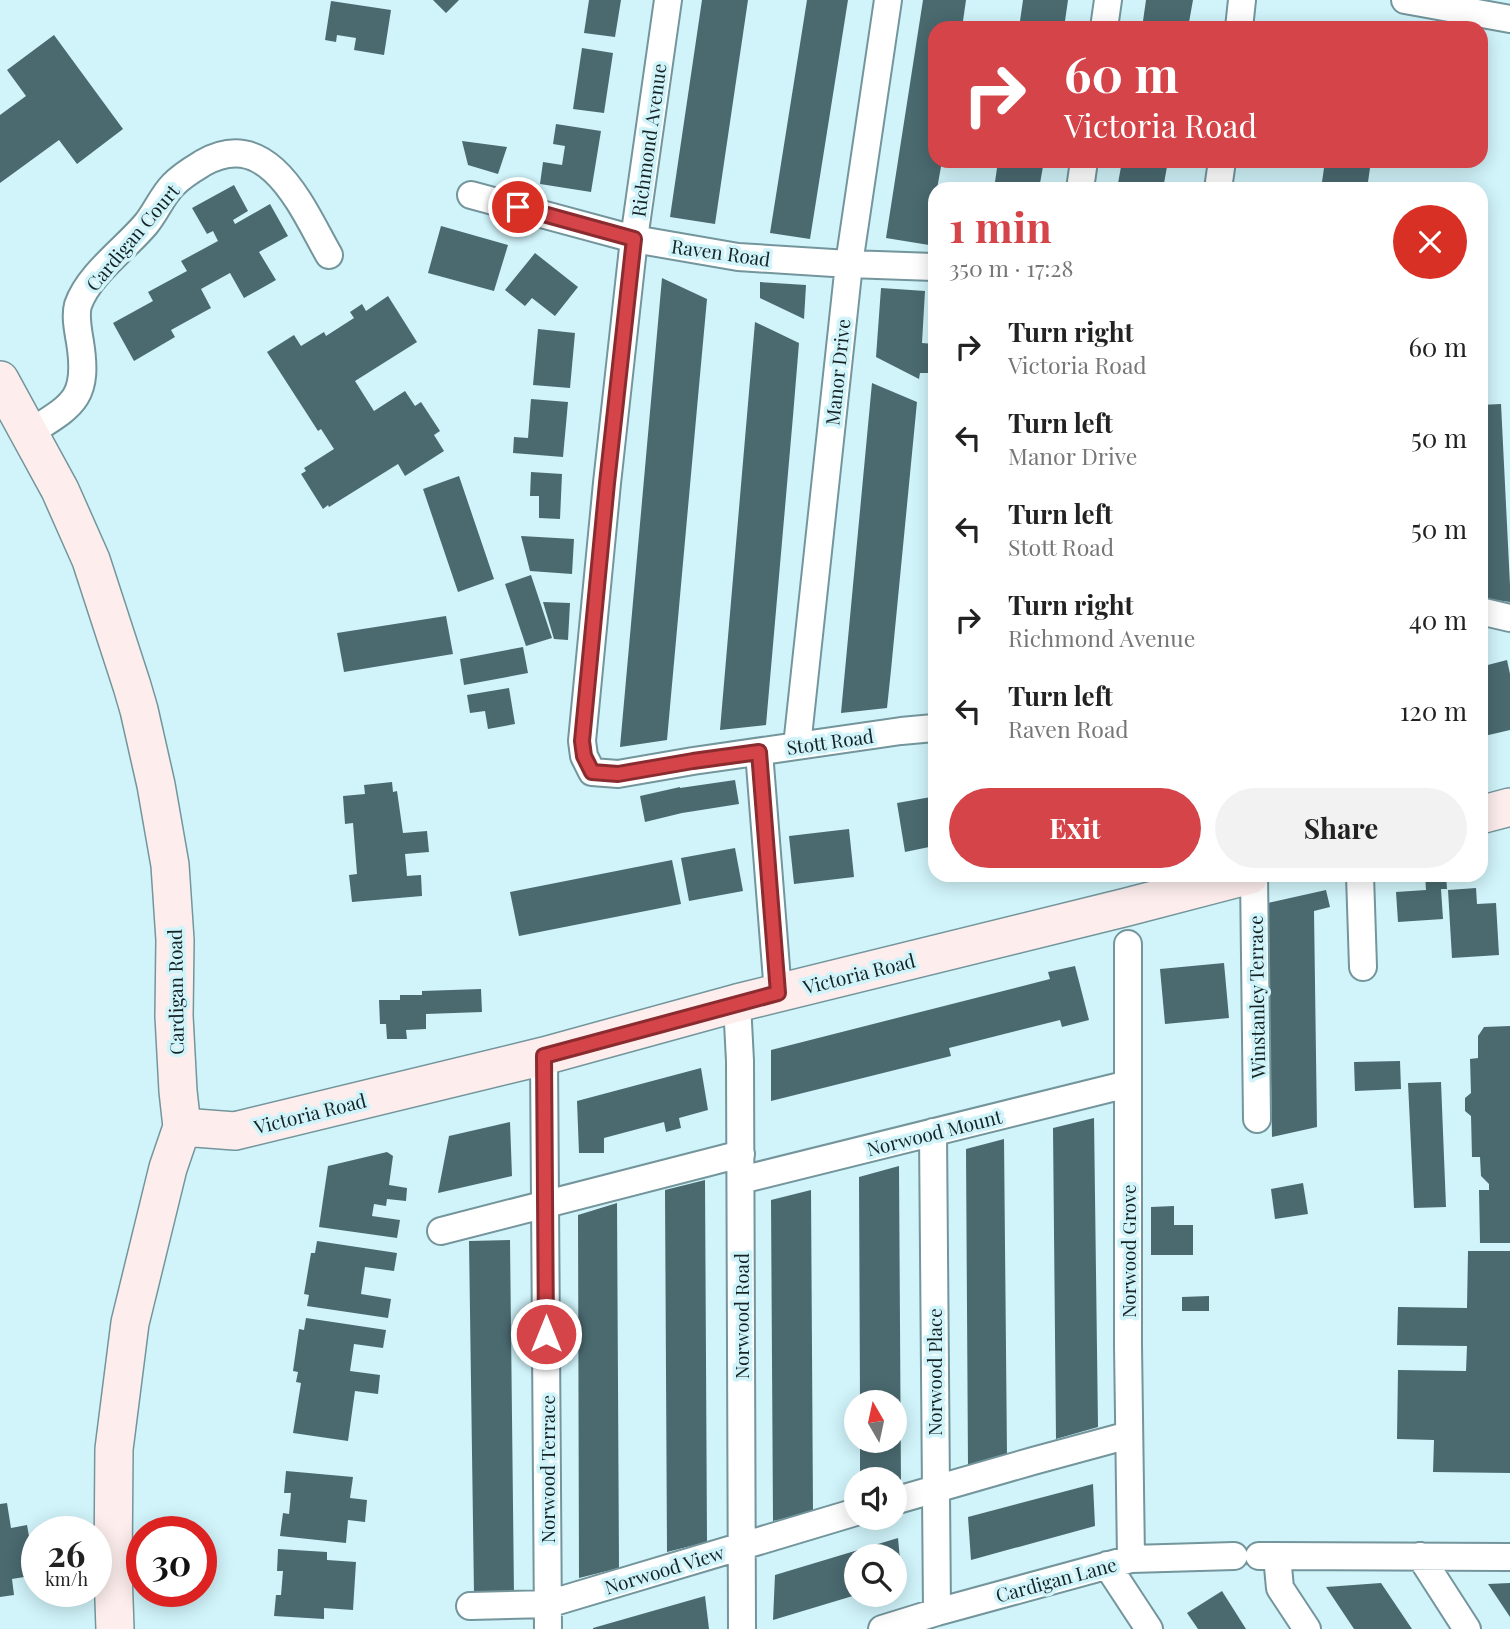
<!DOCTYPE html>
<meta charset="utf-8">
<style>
body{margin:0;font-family:"Playfair Display",serif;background:#f2f2f2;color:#222;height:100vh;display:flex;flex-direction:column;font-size:26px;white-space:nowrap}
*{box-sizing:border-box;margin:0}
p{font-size:23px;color:#767676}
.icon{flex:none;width:38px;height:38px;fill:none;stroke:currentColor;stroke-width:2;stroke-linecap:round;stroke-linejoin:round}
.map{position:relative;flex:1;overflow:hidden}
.details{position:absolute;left:928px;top:182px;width:560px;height:700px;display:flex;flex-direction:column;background:#fff;border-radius:21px;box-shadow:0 4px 18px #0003}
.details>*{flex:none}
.hud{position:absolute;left:928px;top:21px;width:560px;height:147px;border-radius:21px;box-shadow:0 4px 18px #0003;background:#d44449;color:#fff;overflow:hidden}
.needle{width:46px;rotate:351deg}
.fabs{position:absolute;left:844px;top:1390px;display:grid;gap:14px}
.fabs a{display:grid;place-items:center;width:63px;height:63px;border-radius:50%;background:#fff;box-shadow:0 4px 18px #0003;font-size:35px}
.speed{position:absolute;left:21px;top:1516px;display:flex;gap:14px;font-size:35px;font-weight:700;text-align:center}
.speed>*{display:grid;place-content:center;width:91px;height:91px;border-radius:50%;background:#fff;box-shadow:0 4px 18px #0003;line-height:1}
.speed small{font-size:18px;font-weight:400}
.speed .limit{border:10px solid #d22;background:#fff;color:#111}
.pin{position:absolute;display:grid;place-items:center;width:60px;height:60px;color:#fff;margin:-30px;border:4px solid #fff;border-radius:50%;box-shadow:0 2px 7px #0007}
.me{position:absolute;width:77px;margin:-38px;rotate:0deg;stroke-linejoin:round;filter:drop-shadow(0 0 5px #0008)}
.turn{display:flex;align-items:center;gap:24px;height:147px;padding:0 21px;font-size:32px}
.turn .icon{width:91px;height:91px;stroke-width:2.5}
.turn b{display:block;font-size:49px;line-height:60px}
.round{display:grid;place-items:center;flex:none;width:74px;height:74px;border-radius:37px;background:#f2f2f2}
.overview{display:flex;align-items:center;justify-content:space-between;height:119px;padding:0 21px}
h1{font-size:42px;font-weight:700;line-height:52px;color:#d44449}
.button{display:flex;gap:14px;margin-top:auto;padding:14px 21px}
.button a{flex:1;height:80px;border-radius:42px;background:#d44449;color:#fff;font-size:28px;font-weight:700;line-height:80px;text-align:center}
.button a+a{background:#f2f2f2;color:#222}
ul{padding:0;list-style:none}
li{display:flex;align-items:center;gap:21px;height:91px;padding:0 21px}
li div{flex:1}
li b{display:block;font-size:26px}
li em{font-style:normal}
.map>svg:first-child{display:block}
</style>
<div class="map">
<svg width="1510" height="1629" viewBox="0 0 1510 1629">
<rect width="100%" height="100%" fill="#d0f4fa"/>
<!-- building -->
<path fill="#4a6a70" d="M 433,0 L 459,0 L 446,13 Z
M 589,0 L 621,0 L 615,37 L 584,33 Z
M 702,0 L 748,0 L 715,224 L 670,217 Z
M 807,0 L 848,0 L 810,239 L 770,233 Z
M 923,0 L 966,0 L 962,28 L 934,28 L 934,161 L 942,161 L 937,189 L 934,189 L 934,207 L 929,245 L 886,238 Z
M 1023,0 L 1068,0 L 1064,28 L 1019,28 Z
M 1146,0 L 1193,0 L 1188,28 L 1142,28 Z
M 331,1 L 391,10 L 384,55 L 354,50 L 356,38 L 337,35 L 336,42 L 325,40 Z
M 1344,22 L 1381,26 L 1381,28 L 1343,28 Z
M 54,35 L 123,129 L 77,164 L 59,140 L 0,183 L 0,115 L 26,96 L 7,70 Z
M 582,48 L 613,53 L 604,113 L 573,109 Z
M 556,124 L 601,131 L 591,192 L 540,184 L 543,162 L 562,165 L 565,146 L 553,144 Z
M 462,141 L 507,147 L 498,174 L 468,165 Z
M 998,161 L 1044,161 L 1039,189 L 994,189 Z
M 1122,161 L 1168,161 L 1163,189 L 1117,189 Z
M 1325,161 L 1371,161 L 1367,189 L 1321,189 Z
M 234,185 L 248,211 L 233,220 L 235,224 L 270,204 L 288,236 L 259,252 L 276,280 L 244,298 L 230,273 L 201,289 L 211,308 L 171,330 L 175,337 L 134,361 L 113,323 L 153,301 L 148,292 L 187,271 L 181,261 L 218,241 L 213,231 L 207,234 L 192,208 Z
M 441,226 L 508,245 L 494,291 L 428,273 Z
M 535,253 L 578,287 L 555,316 L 532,298 L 525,306 L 505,290 Z
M 662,278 L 707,299 L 698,397 L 667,740 L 620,747 Z
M 760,282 L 806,285 L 804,319 L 760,298 Z
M 881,288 L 925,291 L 922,343 L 934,344 L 934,373 L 920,373 L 919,379 L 876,357 Z
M 388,296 L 417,342 L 355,381 L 374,411 L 405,391 L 415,406 L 421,402 L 440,431 L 434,435 L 444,451 L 405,476 L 398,464 L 329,507 L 328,505 L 323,509 L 301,474 L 306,471 L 304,468 L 334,449 L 321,429 L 318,431 L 267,352 L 294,335 L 301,346 L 324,332 L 326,336 L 354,318 L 350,312 L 362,304 L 366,311 Z
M 755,322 L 799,343 L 793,416 L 766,725 L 720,730 Z
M 538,329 L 575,333 L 570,388 L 533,385 Z
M 872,383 L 917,402 L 891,670 L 887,708 L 841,713 Z
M 531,399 L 568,402 L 563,457 L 513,453 L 514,437 L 528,438 Z
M 1501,404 L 1510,585 L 1510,602 L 1480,598 L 1480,405 Z
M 531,472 L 562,474 L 560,519 L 539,518 L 539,496 L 530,496 Z
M 459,476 L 494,579 L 458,592 L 423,489 Z
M 521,536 L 574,539 L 572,574 L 530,571 Z
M 531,575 L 552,638 L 526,646 L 505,584 Z
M 543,602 L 570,603 L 568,640 L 554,639 Z
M 446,616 L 453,654 L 344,672 L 337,633 Z
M 523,647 L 528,673 L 464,685 L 460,659 Z
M 1507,660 L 1510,674 L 1510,730 L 1480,737 L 1480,667 Z
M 509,688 L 515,724 L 488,729 L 485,711 L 470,713 L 467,695 Z
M 735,780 L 739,804 L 682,813 L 645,822 L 640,796 L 680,787 L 680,788 Z
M 392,782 L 393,792 L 397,791 L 403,833 L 427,831 L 429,852 L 405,854 L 407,876 L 421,875 L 422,896 L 352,902 L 349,875 L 357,874 L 353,823 L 345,824 L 343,796 L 365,794 L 364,785 Z
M 931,797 L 934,818 L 934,846 L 905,852 L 897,803 Z
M 849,829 L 854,877 L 794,884 L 789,836 Z
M 735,848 L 743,891 L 689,901 L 681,858 Z
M 672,860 L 681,904 L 519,936 L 510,892 Z
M 1425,875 L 1446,875 L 1447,889 L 1441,889 L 1443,919 L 1398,922 L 1396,892 L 1426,890 Z
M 1476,888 L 1477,904 L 1496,903 L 1499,955 L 1452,958 L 1448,890 Z
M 1326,890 L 1330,907 L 1314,911 L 1317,1127 L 1272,1137 L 1268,903 Z
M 1224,963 L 1229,1018 L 1165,1024 L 1160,969 Z
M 1075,966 L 1089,1020 L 1062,1027 L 1060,1020 L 949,1048 L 951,1056 L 771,1101 L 771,1050 L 1050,979 L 1048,972 Z
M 481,989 L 482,1012 L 426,1014 L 426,1029 L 406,1030 L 407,1039 L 387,1039 L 386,1024 L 380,1024 L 379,1000 L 400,1000 L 400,995 L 422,995 L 422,991 Z
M 1510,1026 L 1510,1243 L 1480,1243 L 1479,1190 L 1489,1190 L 1489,1184 L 1481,1176 L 1480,1157 L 1472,1157 L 1471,1116 L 1465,1111 L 1465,1098 L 1471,1093 L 1470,1059 L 1478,1058 L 1478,1036 L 1484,1027 Z
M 1400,1061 L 1401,1089 L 1355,1091 L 1354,1062 Z
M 701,1068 L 708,1110 L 679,1118 L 681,1128 L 666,1132 L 664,1122 L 604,1138 L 604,1153 L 579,1153 L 577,1101 Z
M 1441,1082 L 1446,1207 L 1414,1208 L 1408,1083 Z
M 1094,1118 L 1098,1427 L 1056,1439 L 1053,1128 Z
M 510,1122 L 512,1176 L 438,1193 L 449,1136 Z
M 1004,1139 L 1007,1455 L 968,1466 L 966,1149 Z
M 387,1152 L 393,1156 L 389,1185 L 407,1188 L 406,1201 L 387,1199 L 386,1206 L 374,1204 L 372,1216 L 400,1220 L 397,1238 L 319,1227 L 328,1166 Z
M 899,1166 L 901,1485 L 894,1486 L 894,1479 L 860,1479 L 860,1440 L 894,1440 L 894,1402 L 860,1402 L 859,1177 Z
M 705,1180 L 707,1542 L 667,1552 L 665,1190 Z
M 1303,1183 L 1308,1214 L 1275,1219 L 1271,1189 Z
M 811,1190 L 813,1512 L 773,1521 L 771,1200 Z
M 617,1203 L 619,1568 L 579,1578 L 578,1215 Z
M 1174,1206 L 1174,1225 L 1193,1225 L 1193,1255 L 1151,1255 L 1151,1207 Z
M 510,1240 L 514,1594 L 474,1594 L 469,1241 Z
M 317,1241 L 397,1253 L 394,1271 L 365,1267 L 361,1294 L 391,1299 L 388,1318 L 307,1306 L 309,1295 L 304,1294 L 311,1253 L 315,1253 Z
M 1468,1251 L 1510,1251 L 1510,1473 L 1433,1472 L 1434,1440 L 1397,1439 L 1398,1370 L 1466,1371 L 1467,1346 L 1397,1345 L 1398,1307 L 1467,1308 Z
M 1209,1296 L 1209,1311 L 1182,1311 L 1182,1297 Z
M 306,1318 L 386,1330 L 383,1348 L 354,1344 L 350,1371 L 380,1375 L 378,1394 L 355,1391 L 348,1441 L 293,1433 L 301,1383 L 296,1382 L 298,1372 L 293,1371 L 299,1329 L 304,1330 Z
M 286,1471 L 353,1477 L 350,1498 L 367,1500 L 365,1522 L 348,1520 L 346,1543 L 280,1536 L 283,1513 L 289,1514 L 290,1504 L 291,1493 L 284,1493 Z
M 1093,1484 L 1095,1526 L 971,1560 L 968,1517 Z
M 7,1503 L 11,1528 L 27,1525 L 36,1575 L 12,1579 L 14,1595 L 0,1597 L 0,1504 Z
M 898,1538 L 902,1581 L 894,1583 L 894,1556 L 856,1556 L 856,1595 L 773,1620 L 775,1575 Z
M 278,1549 L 327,1552 L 327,1560 L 356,1562 L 353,1610 L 324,1608 L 324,1619 L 274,1616 L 276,1595 L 281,1595 L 283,1571 L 277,1571 Z
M 1381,1583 L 1412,1629 L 1354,1629 L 1326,1587 Z
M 1510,1583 L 1510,1617 L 1488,1584 Z
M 1222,1591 L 1246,1629 L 1198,1629 L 1187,1613 Z
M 705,1596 L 709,1629 L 593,1629 L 593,1628 Z"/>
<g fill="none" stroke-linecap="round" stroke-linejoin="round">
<!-- street casing -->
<g stroke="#73959b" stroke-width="30">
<path id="street" d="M 668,0 L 634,239 L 607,483 L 582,741 L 584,756 L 592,772 L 618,774 L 693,761 L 901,731 L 934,728
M 1405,0 L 1510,19
M 1104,28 L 1108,0
M 1239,28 L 1242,0
M 1080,189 L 1084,161
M 1218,189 L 1222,161
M 471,195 L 634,239 L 738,257 L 849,264 L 934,267
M 29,433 C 73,405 89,399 80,342 C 78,330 75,316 78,305 C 89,274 125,249 146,224 C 156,212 162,196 173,185 C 181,176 193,169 203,163 C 270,125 303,210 329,255
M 1480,611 L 1510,618
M 797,746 L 849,264 L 888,0
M 759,752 L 778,993
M 1254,875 L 1257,1119
M 1360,875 L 1363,967
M 1128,944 L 1128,1345 L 1131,1559
M 737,1003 L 740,1061 L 742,1629
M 544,1056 L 548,1629
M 933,1132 L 937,1612
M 741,1180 L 1128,1084
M 441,1231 L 741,1154
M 894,1501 L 1033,1461 L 1129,1435
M 1259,1556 L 1510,1557
M 1277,1556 L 1280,1588 L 1307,1629
M 1420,1556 L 1467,1629
M 1107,1565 L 1149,1629
M 470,1606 L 548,1604 L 856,1512
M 882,1629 L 937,1612 L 1131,1559 L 1234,1556"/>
</g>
<!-- secondary casing -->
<g stroke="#73959b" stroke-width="40">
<path id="secondary" d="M 0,380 L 60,490 L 91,560 L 132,686 L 139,710 L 156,785 L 170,865 L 175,940 L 174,1016 L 178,1091 L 182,1127 L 168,1168 L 130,1323 L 114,1449 L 113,1572 L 115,1629
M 1480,815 L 1510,807
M 182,1127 L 235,1131 L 544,1056 L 737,1003 L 1127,907 L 1250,875"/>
</g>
<!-- street -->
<use href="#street" stroke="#fff" stroke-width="26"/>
<!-- secondary -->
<use href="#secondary" stroke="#fdeeed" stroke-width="37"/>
</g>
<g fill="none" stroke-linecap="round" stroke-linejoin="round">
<!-- route casing -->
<g stroke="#8a2c2f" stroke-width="18">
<path id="route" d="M 518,207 L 634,239 L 607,483 L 582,741 L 584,756 L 592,772 L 618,774 L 693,761 L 759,752 L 778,993 L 544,1056 L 546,1334"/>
</g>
<!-- route -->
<use href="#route" stroke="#d44449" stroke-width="12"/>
</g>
<g text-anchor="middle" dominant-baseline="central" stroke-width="7" stroke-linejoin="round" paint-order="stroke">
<!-- street labels -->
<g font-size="19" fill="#152224" stroke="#d0f4fa">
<text transform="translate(648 140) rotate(-82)">Richmond Avenue</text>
<text transform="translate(132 237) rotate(-50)">Cardigan Court</text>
<text transform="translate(721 252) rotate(8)">Raven Road</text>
<text transform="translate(837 372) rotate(-84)">Manor Drive</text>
<text transform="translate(830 741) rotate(-8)">Stott Road</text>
<text transform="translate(859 973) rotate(-14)">Victoria Road</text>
<text transform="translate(175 992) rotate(-91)">Cardigan Road</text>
<text transform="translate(1256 997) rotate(-91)">Winstanley Terrace</text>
<text transform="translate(310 1113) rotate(-14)">Victoria Road</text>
<text transform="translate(934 1132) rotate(-14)">Norwood Mount</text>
<text transform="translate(1128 1251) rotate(-90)">Norwood Grove</text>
<text transform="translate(741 1316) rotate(-90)">Norwood Road</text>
<text transform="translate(934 1372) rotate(-90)">Norwood Place</text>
<text transform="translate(547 1469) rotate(-90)">Norwood Terrace</text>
<text transform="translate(664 1569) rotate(-17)">Norwood View</text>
<text transform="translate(1056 1579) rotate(-15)">Cardigan Lane</text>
</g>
</g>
</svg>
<div class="fabs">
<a><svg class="needle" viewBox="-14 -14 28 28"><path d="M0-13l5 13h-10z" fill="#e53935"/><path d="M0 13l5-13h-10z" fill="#767676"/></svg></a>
<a><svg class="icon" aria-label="sound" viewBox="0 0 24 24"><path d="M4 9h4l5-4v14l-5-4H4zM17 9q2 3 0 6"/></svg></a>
<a><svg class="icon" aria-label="search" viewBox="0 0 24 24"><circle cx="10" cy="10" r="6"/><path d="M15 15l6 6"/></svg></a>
</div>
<div class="speed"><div>26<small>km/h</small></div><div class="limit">30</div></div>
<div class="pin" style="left:518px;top:207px;background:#d93025"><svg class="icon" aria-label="arrive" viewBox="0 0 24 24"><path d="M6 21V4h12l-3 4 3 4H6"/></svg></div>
<svg class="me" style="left:546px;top:1334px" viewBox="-20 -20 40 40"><circle r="17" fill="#d44449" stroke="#fff" stroke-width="3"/><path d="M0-11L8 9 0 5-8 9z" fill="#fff"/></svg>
<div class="hud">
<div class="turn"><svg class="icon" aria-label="right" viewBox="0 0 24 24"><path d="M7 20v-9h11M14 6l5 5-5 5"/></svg><div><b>60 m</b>Victoria Road</div></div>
</div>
<section class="details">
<div class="overview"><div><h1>1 min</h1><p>350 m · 17:28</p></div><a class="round" style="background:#d93025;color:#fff"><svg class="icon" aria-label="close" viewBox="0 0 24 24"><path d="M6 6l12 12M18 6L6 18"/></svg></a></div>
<ul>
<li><svg class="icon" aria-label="right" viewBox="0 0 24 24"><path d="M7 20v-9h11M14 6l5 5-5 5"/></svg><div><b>Turn right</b><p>Victoria Road</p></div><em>60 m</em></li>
<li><svg class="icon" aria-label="left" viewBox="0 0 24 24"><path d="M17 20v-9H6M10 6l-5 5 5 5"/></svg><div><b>Turn left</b><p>Manor Drive</p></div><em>50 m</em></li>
<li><svg class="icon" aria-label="left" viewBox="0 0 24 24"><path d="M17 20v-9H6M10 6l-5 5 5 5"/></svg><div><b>Turn left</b><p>Stott Road</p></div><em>50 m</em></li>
<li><svg class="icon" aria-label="right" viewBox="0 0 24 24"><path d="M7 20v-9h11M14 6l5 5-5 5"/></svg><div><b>Turn right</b><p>Richmond Avenue</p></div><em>40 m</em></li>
<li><svg class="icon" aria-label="left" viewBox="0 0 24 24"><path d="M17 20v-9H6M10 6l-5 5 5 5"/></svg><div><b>Turn left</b><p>Raven Road</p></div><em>120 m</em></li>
</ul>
<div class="button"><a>Exit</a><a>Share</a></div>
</section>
</div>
